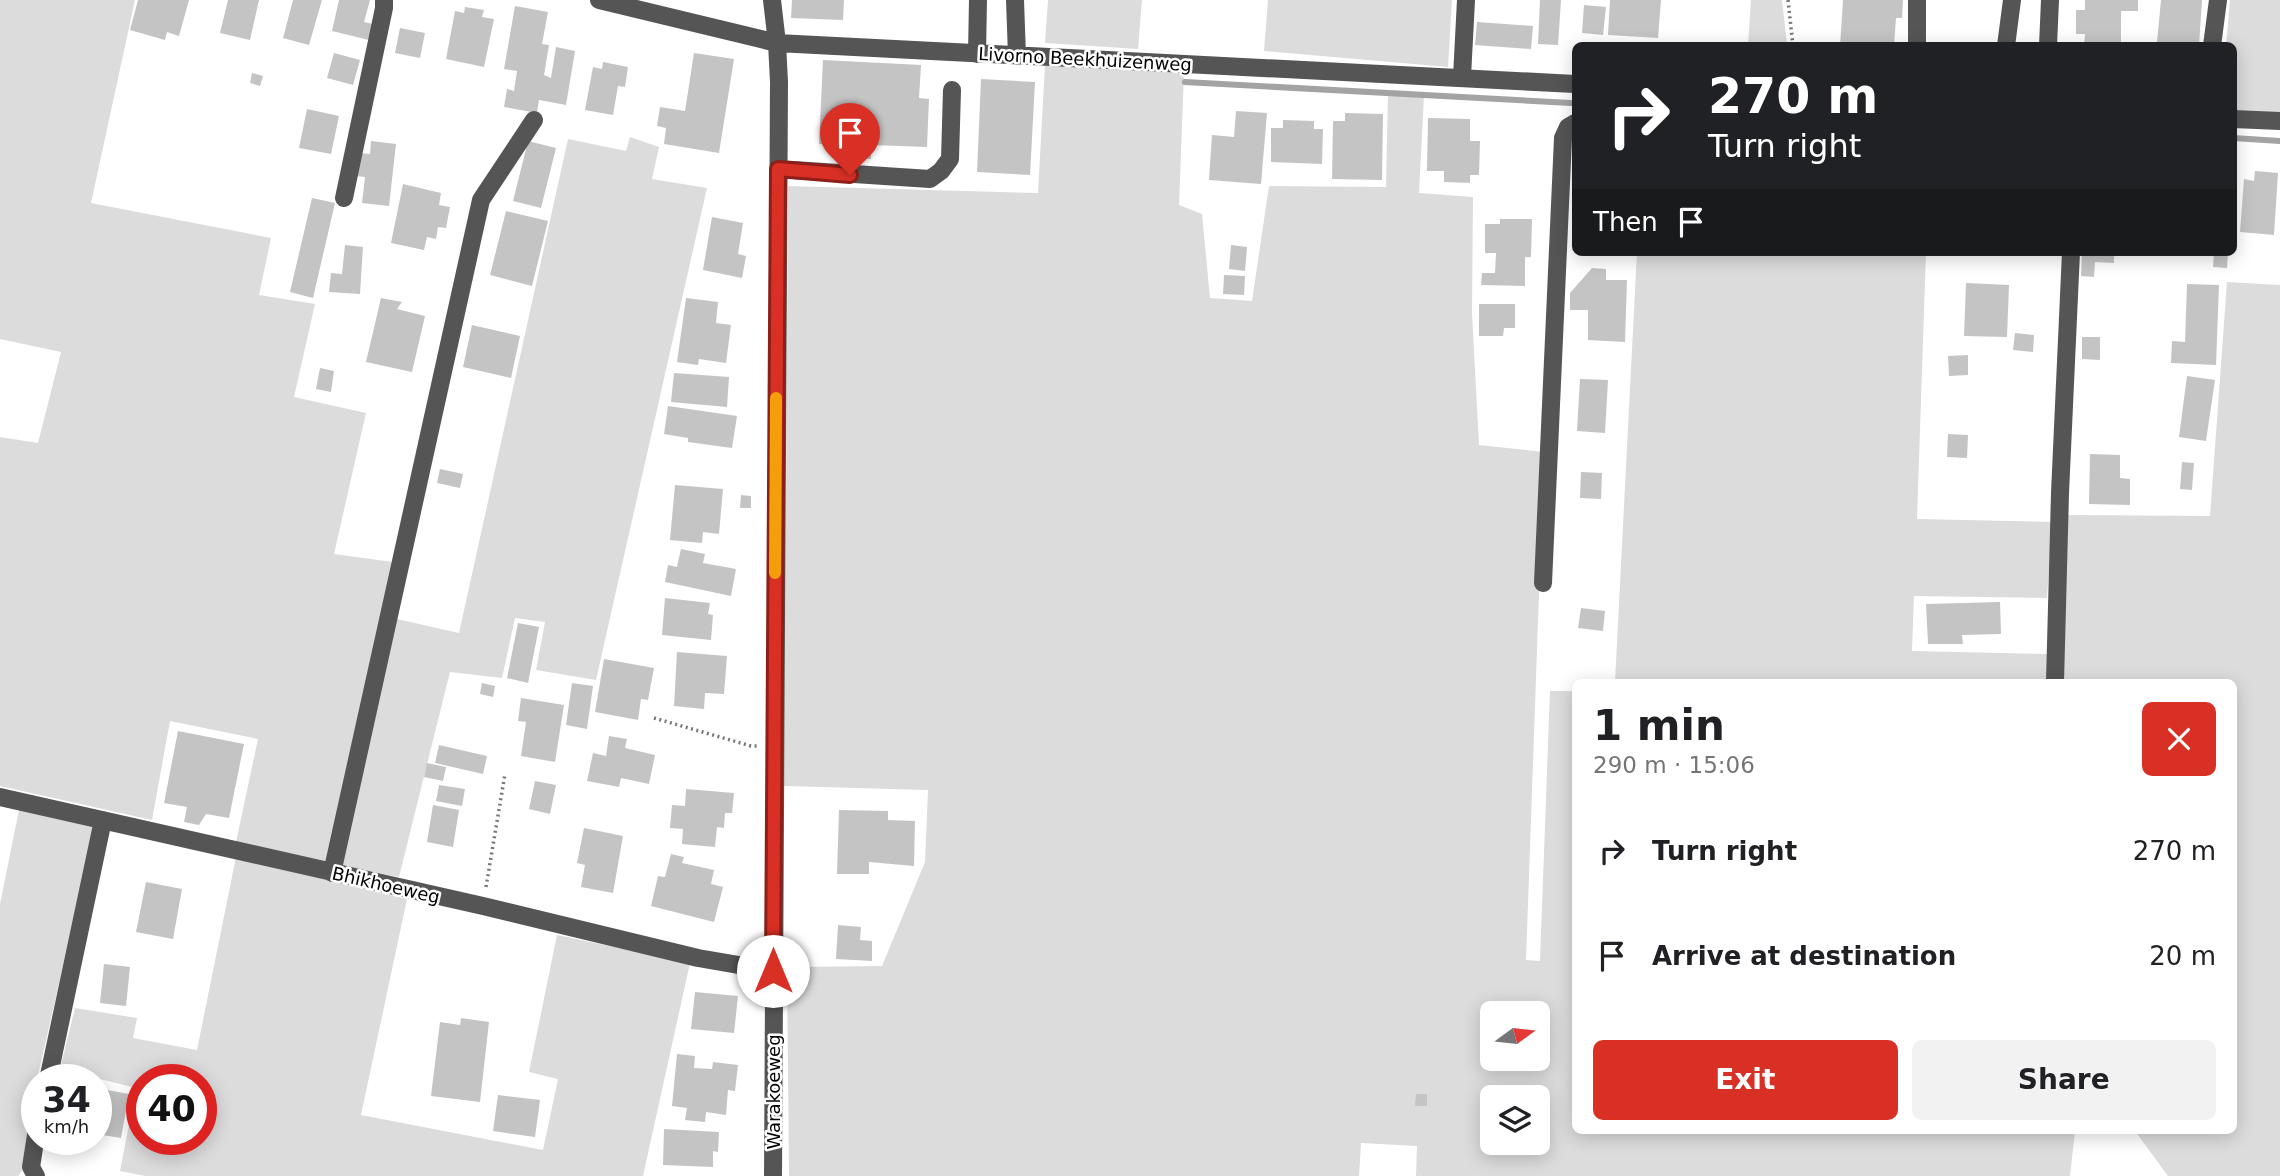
<!DOCTYPE html>
<meta charset="utf-8">
<style>
body{margin:0;font-family:"DejaVu Sans",sans-serif;background:#f2f2f2;color:#202124;height:100vh;display:flex;flex-direction:column;font-size:26px;white-space:nowrap}
*{box-sizing:border-box;margin:0}
p{font-size:23px;color:#757577}
.icon{flex:none;width:38px;height:38px;fill:none;stroke:currentColor;stroke-width:2;stroke-linecap:round;stroke-linejoin:round}
.map{position:relative;flex:1;overflow:hidden}
.details{position:absolute;left:1572px;top:679px;width:665px;height:455px;display:flex;flex-direction:column;background:#fff;border-radius:10px;box-shadow:0 4px 18px #0003}
.details>*{flex:none}
.banner{position:absolute;left:1572px;top:42px;width:665px;height:214px;border-radius:10px;box-shadow:0 4px 18px #0003;background:#202124;color:#fff;overflow:hidden}
.needle{width:46px;rotate:75deg}
.buttons{position:absolute;left:1480px;top:1001px;display:grid;gap:14px}
.buttons a{display:grid;place-items:center;width:70px;height:70px;border-radius:10px;background:#fff;box-shadow:0 4px 18px #0003;font-size:35px}
.speed{position:absolute;left:21px;top:1064px;display:flex;gap:14px;font-size:35px;font-weight:700;text-align:center}
.speed>*{display:grid;place-content:center;width:91px;height:91px;border-radius:50%;background:#fff;box-shadow:0 4px 18px #0003;line-height:1}
.speed small{font-size:18px;font-weight:400}
.speed .limit{border:10px solid #d22;background:#fff;color:#111}
.pin{position:absolute;display:grid;place-items:center;width:60px;height:60px;color:#fff;margin:-72px -30px;border-radius:50% 50% 50% 0;rotate:-45deg;box-shadow:0 0 7px #0007}
.pin .icon{rotate:45deg}
.me{position:absolute;width:77px;margin:-38px;rotate:0deg;stroke-linejoin:round;filter:drop-shadow(0 0 5px #0008)}
.turn{display:flex;align-items:center;gap:24px;height:147px;padding:0 21px;font-size:32px}
.turn .icon{width:91px;height:91px;stroke-width:2.5}
.turn b{display:block;font-size:49px;line-height:60px}
.then{display:flex;align-items:center;height:66px;padding:0 21px;background:#0003;gap:14px;font-size:26px}
.round{display:grid;place-items:center;flex:none;width:74px;height:74px;border-radius:10px;background:#f2f2f2}
.overview{display:flex;align-items:center;justify-content:space-between;height:119px;padding:0 21px}
h1{font-size:42px;font-weight:700;line-height:52px}
.action{display:flex;gap:14px;margin-top:auto;padding:14px 21px}
.action a{flex:1;height:80px;border-radius:10px;background:#d93025;color:#fff;font-size:28px;font-weight:700;line-height:80px;text-align:center}
.action a+a{background:#f2f2f2;color:#202124}
ul{padding:0;list-style:none}
li{display:flex;align-items:center;gap:21px;height:105px;padding:0 21px}
li div{flex:1}
li b{display:block;font-size:26px}
li em{font-style:normal}
.map>svg:first-child{display:block}
</style>
<div class="map">
<svg width="2280" height="1176" viewBox="0 0 2280 1176">
<rect width="100%" height="100%" fill="#fff"/>
<!-- green -->
<path fill="#dcdcdc" fill-rule="evenodd" d="M 0,0 L 135,0 L 91,203 L 271,238 L 259,295 L 315,304 L 294,397 L 366,413 L 334,554 L 393,562 L 328,864 L 236,842 L 258,739 L 170,721 L 152,820 L 0,786 L 0,437 L 38,443 L 61,352 L 0,339 Z
M 1048,0 L 1142,0 L 1138,49 L 1045,43 Z
M 1268,0 L 1452,0 L 1448,67 L 1264,51 Z
M 1751,0 L 1782,0 L 1787,45 L 1748,45 Z
M 2230,0 L 2280,0 L 2280,114 L 2233,110 L 2233,46 L 2226,46 Z
M 1045,65 L 1184,72 L 1179,205 L 1202,214 L 1210,298 L 1252,301 L 1269,186 L 1386,187 L 1388,93 L 1424,95 L 1419,193 L 1473,197 L 1472,313 L 1479,445 L 1544,452 L 1526,960 L 1540,961 L 1550,691 L 1575,691 L 1575,1130 L 2075,1131 L 2070,1176 L 1416,1176 L 1417,1146 L 1361,1143 L 1359,1176 L 789,1176 L 787,967 L 882,966 L 925,862 L 928,790 L 784,786 L 788,186 L 1038,193 ZM 1493,1013 L 1538,1013 L 1538,1059 L 1493,1059 ZM 1493,1097 L 1538,1097 L 1538,1143 L 1493,1143 Z
M 630,137 L 659,147 L 652,179 L 707,188 L 596,680 L 536,670 L 545,622 L 515,618 L 502,678 L 450,672 L 399,877 L 339,865 L 397,619 L 459,633 L 568,139 L 626,151 Z
M 1637,252 L 1926,252 L 1917,519 L 2052,522 L 2047,598 L 1914,596 L 1912,651 L 2048,654 L 2047,682 L 1615,682 Z
M 2227,282 L 2280,285 L 2280,1176 L 2168,1176 L 2135,1131 L 2116,1131 L 2233,1130 L 2233,682 L 2062,682 L 2068,515 L 2210,516 Z
M 19,810 L 95,825 L 37,1080 L 22,1171 L 18,1176 L 0,1176 L 0,904 Z
M 236,857 L 407,899 L 361,1115 L 543,1150 L 558,1079 L 529,1072 L 557,935 L 690,963 L 643,1176 L 145,1176 L 120,1171 L 136,1088 L 60,1069 L 75,1008 L 137,1018 L 133,1038 L 197,1050 ZM 142,1080 L 201,1080 L 201,1139 L 142,1139 Z"/>
<g fill="none" stroke-linecap="round" stroke-linejoin="round">
<!-- stream -->
<path stroke="#a3a3a3" stroke-width="6" d="M 1185,82 L 1571,103
M 2233,138 L 2280,141"/>
</g>
<!-- building -->
<path fill="#c4c4c4" d="M 138,0 L 189,0 L 179,36 L 167,32 L 165,40 L 130,30 Z
M 228,0 L 259,0 L 250,40 L 220,33 Z
M 293,0 L 322,0 L 309,45 L 283,38 Z
M 339,0 L 370,0 L 364,22 L 377,25 L 373,41 L 332,31 Z
M 792,0 L 844,0 L 843,20 L 791,18 Z
M 1540,0 L 1561,0 L 1558,45 L 1538,44 Z
M 1610,0 L 1661,0 L 1658,38 L 1608,35 Z
M 1843,0 L 1903,0 L 1902,18 L 1896,18 L 1894,46 L 1840,46 Z
M 2085,0 L 2138,0 L 2138,11 L 2121,11 L 2121,46 L 2084,46 L 2085,34 L 2076,34 L 2076,10 L 2085,10 Z
M 2161,0 L 2202,0 L 2199,46 L 2157,42 Z
M 1584,5 L 1606,7 L 1603,35 L 1582,33 Z
M 515,6 L 548,12 L 542,44 L 549,45 L 544,75 L 551,78 L 556,47 L 575,51 L 566,105 L 539,100 L 537,113 L 504,107 L 507,89 L 514,91 L 517,71 L 504,69 Z
M 465,7 L 484,10 L 482,17 L 494,19 L 484,67 L 446,59 L 455,11 L 464,13 Z
M 1477,22 L 1533,26 L 1531,49 L 1475,45 Z
M 400,28 L 425,33 L 420,58 L 395,53 Z
M 334,53 L 360,60 L 353,85 L 327,78 Z
M 694,53 L 734,59 L 719,153 L 664,144 L 666,128 L 657,126 L 660,107 L 685,111 Z
M 823,60 L 921,65 L 919,98 L 929,99 L 927,147 L 871,145 L 871,159 L 849,158 L 849,145 L 819,144 Z
M 603,62 L 628,67 L 625,87 L 618,86 L 613,115 L 585,110 L 593,67 L 602,69 Z
M 252,73 L 263,76 L 260,86 L 250,83 Z
M 981,79 L 1035,82 L 1030,175 L 977,172 Z
M 307,109 L 339,116 L 331,154 L 299,148 Z
M 1236,111 L 1267,113 L 1261,184 L 1209,180 L 1212,135 L 1234,137 Z
M 1345,113 L 1383,114 L 1382,180 L 1332,179 L 1333,121 L 1345,121 Z
M 1428,118 L 1470,119 L 1470,141 L 1480,141 L 1479,175 L 1470,175 L 1470,183 L 1444,182 L 1444,171 L 1427,171 Z
M 1283,120 L 1314,121 L 1314,129 L 1323,129 L 1322,164 L 1271,162 L 1271,128 L 1283,128 Z
M 371,141 L 396,144 L 389,206 L 362,203 L 365,177 L 356,176 L 359,153 L 370,154 Z
M 528,141 L 556,148 L 541,208 L 513,201 Z
M 2255,171 L 2278,173 L 2274,235 L 2240,232 L 2244,179 L 2254,181 Z
M 403,184 L 441,193 L 439,205 L 450,207 L 446,228 L 438,227 L 436,239 L 427,237 L 424,250 L 391,243 Z
M 312,198 L 335,203 L 313,298 L 290,292 Z
M 506,211 L 548,221 L 532,286 L 490,275 Z
M 712,217 L 743,223 L 738,254 L 746,256 L 742,278 L 703,270 Z
M 1500,219 L 1532,219 L 1531,257 L 1525,257 L 1525,286 L 1481,285 L 1482,273 L 1495,273 L 1496,253 L 1485,253 L 1485,224 L 1500,224 Z
M 345,245 L 363,247 L 360,294 L 329,292 L 331,273 L 342,274 Z
M 1231,245 L 1247,247 L 1245,271 L 1229,269 Z
M 2082,252 L 2114,252 L 2114,263 L 2095,262 L 2094,277 L 2081,276 Z
M 2214,252 L 2228,252 L 2227,268 L 2213,267 Z
M 1592,268 L 1606,269 L 1606,280 L 1627,280 L 1625,342 L 1588,340 L 1588,310 L 1570,310 L 1570,293 Z
M 1224,275 L 1245,276 L 1244,295 L 1223,294 Z
M 1966,283 L 2009,285 L 2007,337 L 1964,336 Z
M 2187,284 L 2219,285 L 2216,365 L 2171,363 L 2172,341 L 2185,342 Z
M 381,298 L 402,302 L 397,309 L 425,316 L 412,372 L 366,362 Z
M 686,298 L 718,302 L 716,323 L 731,325 L 726,363 L 699,359 L 698,365 L 677,362 Z
M 1479,304 L 1515,304 L 1515,328 L 1504,328 L 1503,336 L 1479,336 Z
M 472,325 L 520,336 L 511,378 L 463,367 Z
M 2015,333 L 2034,335 L 2033,352 L 2013,350 Z
M 2082,337 L 2100,337 L 2100,360 L 2082,359 Z
M 1968,355 L 1968,375 L 1949,376 L 1948,356 Z
M 320,368 L 334,371 L 331,392 L 316,389 Z
M 674,373 L 729,377 L 727,407 L 671,402 Z
M 2187,376 L 2215,380 L 2206,441 L 2179,437 Z
M 1580,379 L 1608,380 L 1605,433 L 1577,431 Z
M 668,406 L 737,416 L 732,448 L 688,442 L 688,438 L 664,434 Z
M 1948,434 L 1968,435 L 1967,458 L 1947,457 Z
M 2090,454 L 2120,455 L 2120,478 L 2130,479 L 2130,505 L 2089,504 Z
M 2182,462 L 2194,463 L 2192,490 L 2180,489 Z
M 440,469 L 463,474 L 460,488 L 437,483 Z
M 1581,472 L 1602,473 L 1601,499 L 1580,498 Z
M 675,485 L 723,489 L 719,534 L 703,532 L 702,543 L 670,540 Z
M 741,495 L 751,496 L 751,508 L 740,508 Z
M 681,549 L 705,554 L 703,563 L 736,569 L 731,596 L 665,582 L 668,565 L 677,567 Z
M 665,598 L 710,603 L 708,614 L 713,615 L 711,640 L 662,635 Z
M 2000,602 L 2001,634 L 1962,635 L 1963,644 L 1928,644 L 1926,604 Z
M 1581,608 L 1605,611 L 1603,631 L 1578,628 Z
M 518,623 L 539,627 L 528,683 L 507,678 Z
M 677,652 L 727,656 L 724,694 L 705,693 L 704,709 L 674,706 Z
M 604,659 L 654,668 L 648,700 L 641,699 L 638,720 L 595,712 Z
M 482,683 L 495,686 L 493,697 L 480,694 Z
M 572,683 L 593,686 L 587,729 L 566,725 Z
M 521,698 L 564,705 L 555,762 L 521,756 L 526,722 L 518,721 Z
M 178,731 L 244,744 L 229,818 L 206,814 L 199,825 L 184,822 L 187,807 L 164,803 Z
M 609,736 L 627,739 L 625,748 L 655,755 L 649,784 L 621,778 L 619,787 L 587,781 L 593,753 L 606,756 Z
M 439,745 L 487,756 L 483,774 L 435,763 Z
M 427,763 L 446,767 L 443,781 L 424,777 Z
M 535,781 L 556,785 L 550,814 L 529,809 Z
M 439,785 L 465,789 L 462,806 L 436,801 Z
M 686,789 L 734,793 L 732,813 L 725,813 L 724,828 L 717,827 L 715,847 L 682,844 L 683,829 L 670,828 L 672,805 L 685,806 Z
M 433,805 L 459,810 L 453,847 L 427,842 Z
M 839,810 L 888,811 L 888,820 L 915,821 L 914,866 L 869,862 L 869,874 L 837,874 Z
M 584,828 L 623,836 L 613,893 L 581,887 L 585,865 L 577,863 Z
M 671,854 L 684,857 L 682,863 L 714,870 L 711,884 L 723,887 L 714,922 L 651,906 L 658,876 L 665,877 Z
M 146,882 L 182,889 L 173,939 L 136,932 Z
M 838,925 L 861,927 L 860,940 L 872,941 L 872,961 L 836,959 Z
M 104,964 L 130,967 L 126,1006 L 100,1003 Z
M 695,992 L 738,996 L 734,1033 L 691,1029 Z
M 461,1018 L 489,1022 L 480,1102 L 431,1096 L 440,1022 L 460,1025 Z
M 677,1054 L 695,1056 L 694,1068 L 712,1069 L 713,1062 L 738,1065 L 735,1091 L 728,1090 L 726,1115 L 706,1112 L 705,1122 L 685,1120 L 687,1108 L 672,1106 Z
M 96,1088 L 129,1094 L 121,1138 L 96,1134 Z
M 1416,1094 L 1427,1094 L 1427,1106 L 1415,1106 Z
M 498,1095 L 540,1100 L 535,1137 L 493,1131 Z
M 664,1129 L 719,1132 L 718,1152 L 713,1151 L 713,1167 L 663,1165 Z"/>
<g fill="none" stroke-linecap="round" stroke-linejoin="round">
<!-- path -->
<path stroke="#777" stroke-width="3.5" stroke-dasharray="2 3.5" stroke-linecap="butt" d="M 1788,0 L 1793,46
M 654,718 L 751,746 L 758,746
M 486,887 L 505,774"/>
<!-- minor -->
<path stroke="#555" stroke-width="18" d="M 599,0 L 777,43 L 1575,84
M 772,0 L 777,43 L 779,82 L 773,1176
M 1015,0 L 1017,56
M 1917,46 L 1917,0
M 2006,46 L 2012,0
M 2048,46 L 2050,0
M 2212,46 L 2218,0
M 977,54 L 978,0
M 1462,77 L 1466,0
M 2233,119 L 2280,121
M 778,169 L 930,179 L 941,171 L 950,159 L 952,90
M 344,198 L 384,8 L 384,0
M 1543,583 L 1563,138 L 1568,127 L 1575,123
M 2055,682 L 2060,493 L 2071,252
M 0,797 L 483,906 L 698,958 L 773,971
M 332,873 L 481,200 L 534,120
M 48,1080 L 103,820
M 36,1176 L 31,1167 L 37,1129"/>
</g>
<g fill="none" stroke-linecap="round" stroke-linejoin="round">
<!-- route casing -->
<g stroke="#8d1f18" stroke-width="18">
<path id="route" d="M 773,971 L 778,169 L 850,175"/>
</g>
<!-- route -->
<use href="#route" stroke="#d93025" stroke-width="12"/>
<!-- slow -->
<path stroke="#f59e0b" stroke-width="12" d="M 775,573 L 776,398"/>
</g>
<g text-anchor="middle" dominant-baseline="central" stroke-width="5" stroke-linejoin="round" paint-order="stroke">
<!-- street labels -->
<g font-size="18" fill="#000" stroke="#fff">
<text transform="translate(1085 59) rotate(3)">Livorno Beekhuizenweg</text>
<text transform="translate(386 885) rotate(13)">Bhikhoeweg</text>
<text transform="translate(773 1092) rotate(-90)">Warakoeweg</text>
</g>
</g>
</svg>
<div class="buttons">
<a><svg class="needle" viewBox="-14 -14 28 28"><path d="M0-13l5 13h-10z" fill="#e53935"/><path d="M0 13l5-13h-10z" fill="#757577"/></svg></a>
<a><svg class="icon" aria-label="layers" viewBox="0 0 24 24"><path d="M12 4l9 5-9 5-9-5zM3 14l9 5 9-5"/></svg></a>
</div>
<div class="speed"><div>34<small>km/h</small></div><div class="limit">40</div></div>
<div class="pin" style="left:850px;top:175px;background:#d93025"><svg class="icon" aria-label="arrive" viewBox="0 0 24 24"><path d="M6 21V4h12l-3 4 3 4H6"/></svg></div>
<svg class="me" style="left:773px;top:971px" viewBox="-20 -20 40 40"><circle r="19" fill="#fff"/><path d="M0-13L10 11 0 6-10 11z" fill="#d93025"/></svg>
<div class="banner">
<div class="turn"><svg class="icon" aria-label="right" viewBox="0 0 24 24"><path d="M7 20v-9h11M14 6l5 5-5 5"/></svg><div><b>270 m</b>Turn right</div></div>
<div class="then">Then<svg class="icon" aria-label="arrive" viewBox="0 0 24 24"><path d="M6 21V4h12l-3 4 3 4H6"/></svg></div>
</div>
<section class="details">
<div class="overview"><div><h1>1 min</h1><p>290 m · 15:06</p></div><a class="round" style="background:#d93025;color:#fff"><svg class="icon" aria-label="close" viewBox="0 0 24 24"><path d="M6 6l12 12M18 6L6 18"/></svg></a></div>
<ul>
<li><svg class="icon" aria-label="right" viewBox="0 0 24 24"><path d="M7 20v-9h11M14 6l5 5-5 5"/></svg><div><b>Turn right</b></div><em>270 m</em></li>
<li><svg class="icon" aria-label="arrive" viewBox="0 0 24 24"><path d="M6 21V4h12l-3 4 3 4H6"/></svg><div><b>Arrive at destination</b></div><em>20 m</em></li>
</ul>
<div class="action"><a>Exit</a><a>Share</a></div>
</section>
</div>
